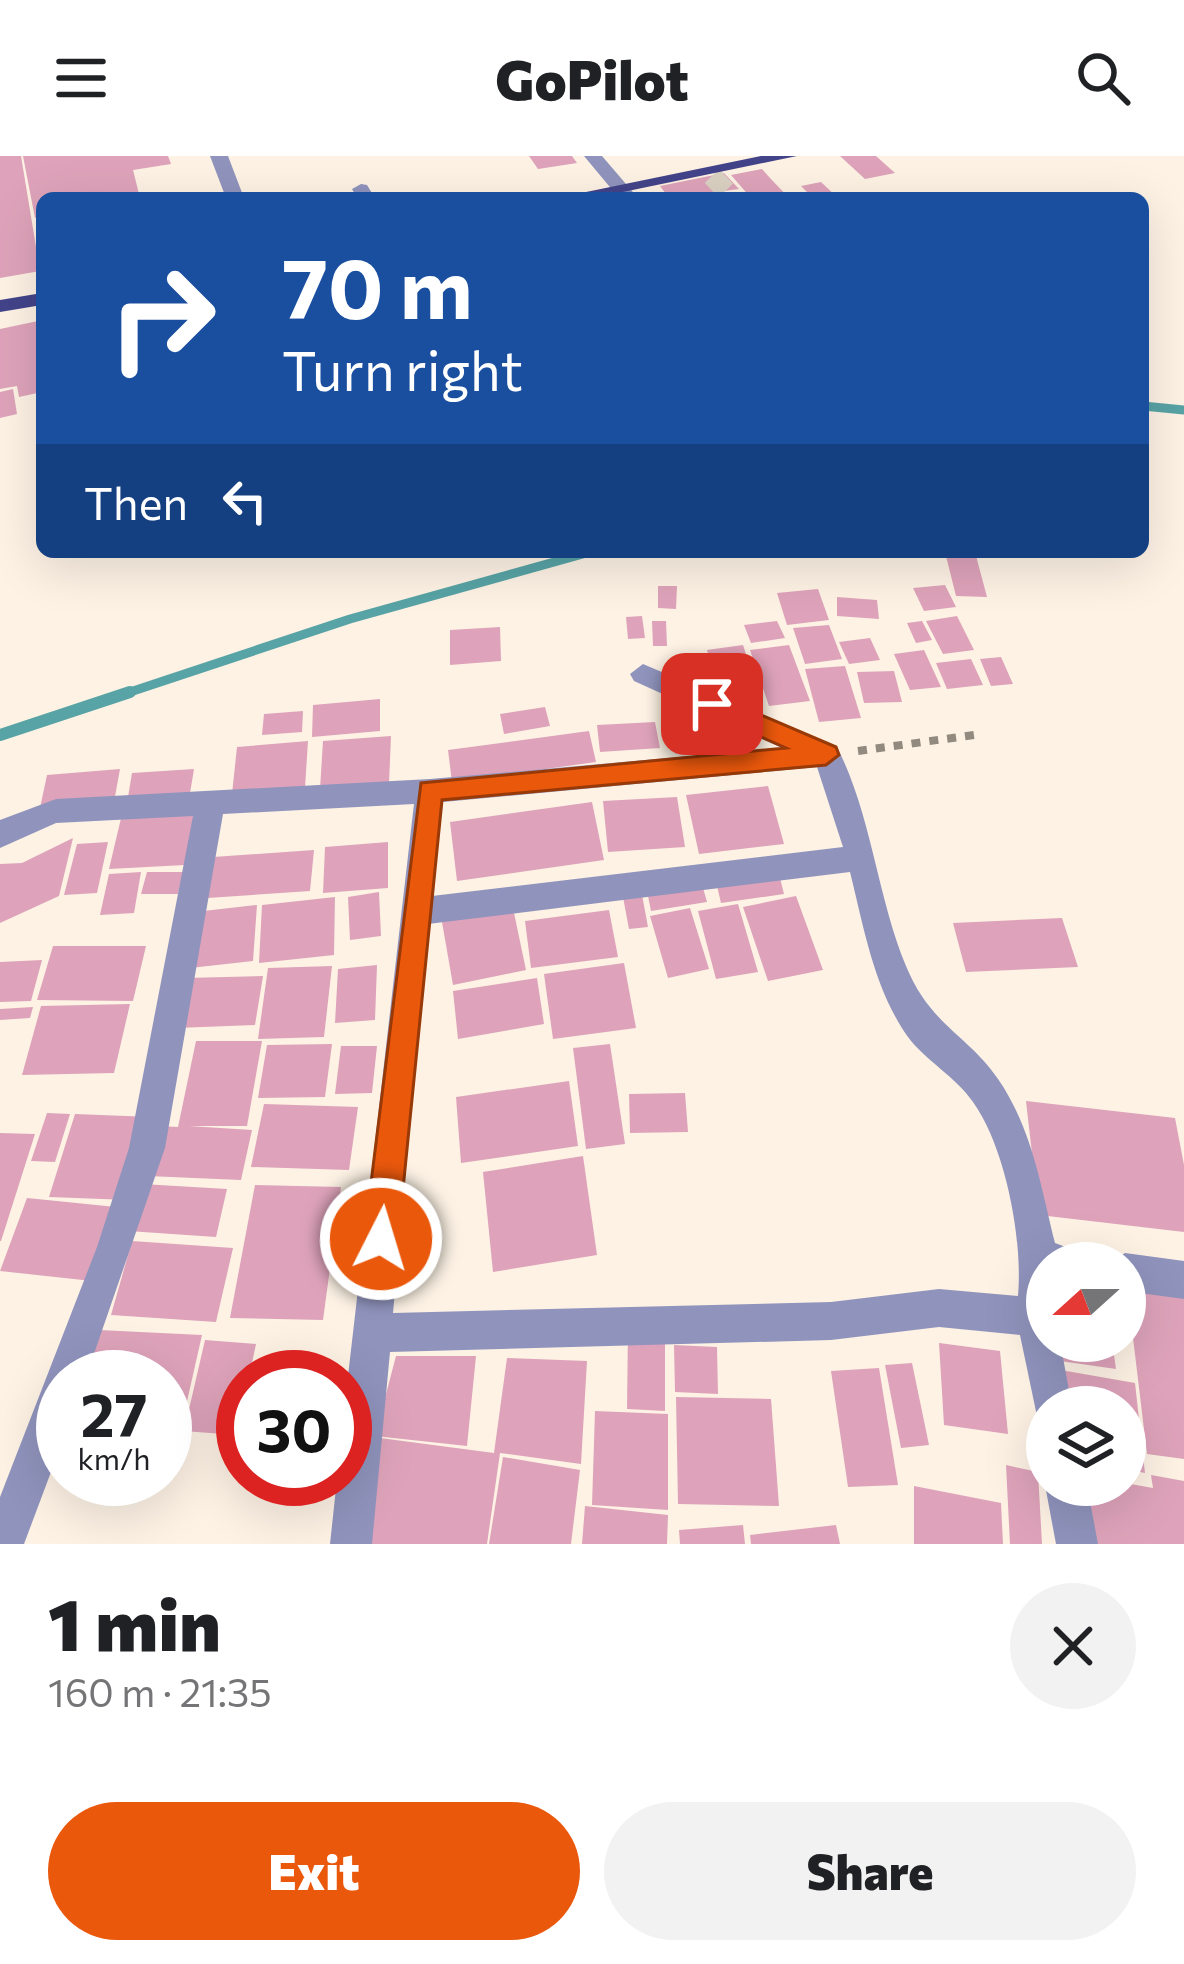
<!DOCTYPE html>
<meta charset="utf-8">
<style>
body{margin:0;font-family:Commissioner,sans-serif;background:#f2f2f2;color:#202124;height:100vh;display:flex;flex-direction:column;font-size:45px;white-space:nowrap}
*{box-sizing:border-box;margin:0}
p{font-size:39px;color:#757577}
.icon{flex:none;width:66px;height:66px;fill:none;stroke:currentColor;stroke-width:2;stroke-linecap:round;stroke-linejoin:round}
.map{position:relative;height:1388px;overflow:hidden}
.details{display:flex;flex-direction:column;background:#fff;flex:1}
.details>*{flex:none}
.banner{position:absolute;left:36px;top:36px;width:1113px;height:366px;border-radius:18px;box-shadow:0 12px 48px #0002;background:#1a4fa0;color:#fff;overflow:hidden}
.needle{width:78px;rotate:249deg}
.controls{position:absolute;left:1026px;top:1086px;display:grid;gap:24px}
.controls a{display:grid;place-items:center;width:120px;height:120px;border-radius:50%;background:#fff;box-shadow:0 12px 48px #0002;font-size:60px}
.speed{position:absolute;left:36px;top:1194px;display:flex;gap:24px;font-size:60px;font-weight:700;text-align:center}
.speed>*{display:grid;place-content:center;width:156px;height:156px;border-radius:50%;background:#fff;box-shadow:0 12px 48px #0002;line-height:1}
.speed small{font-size:30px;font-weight:400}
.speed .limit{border:18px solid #d22;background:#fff;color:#111}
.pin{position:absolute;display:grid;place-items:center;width:102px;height:102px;color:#fff;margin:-51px;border-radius:24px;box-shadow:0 6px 18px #0006}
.me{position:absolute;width:132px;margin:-66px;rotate:5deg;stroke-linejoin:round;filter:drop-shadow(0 0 9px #0008)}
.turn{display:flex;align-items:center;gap:42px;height:252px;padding:0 48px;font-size:54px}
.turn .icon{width:156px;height:156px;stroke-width:2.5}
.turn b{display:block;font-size:84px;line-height:102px}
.then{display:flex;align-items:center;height:114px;padding:0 48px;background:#0003;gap:24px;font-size:45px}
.round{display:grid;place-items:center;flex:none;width:126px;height:126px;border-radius:63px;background:#f2f2f2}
.head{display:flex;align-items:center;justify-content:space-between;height:204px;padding:0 48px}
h1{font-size:72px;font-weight:800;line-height:90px}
.primary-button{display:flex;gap:24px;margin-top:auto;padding:24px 48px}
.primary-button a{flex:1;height:138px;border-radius:72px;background:#ea580c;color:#fff;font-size:48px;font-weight:800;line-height:138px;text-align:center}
.primary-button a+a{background:#f2f2f2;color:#202124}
header{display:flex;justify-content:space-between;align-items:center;height:156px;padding:0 48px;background:#fff;font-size:54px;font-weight:800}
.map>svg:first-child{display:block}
</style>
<header><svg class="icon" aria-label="menu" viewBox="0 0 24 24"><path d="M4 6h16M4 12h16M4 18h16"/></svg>GoPilot<svg class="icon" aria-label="search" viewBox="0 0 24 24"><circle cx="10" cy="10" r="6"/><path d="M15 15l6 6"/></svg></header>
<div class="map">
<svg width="1184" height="1388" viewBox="0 0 1184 1388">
<rect width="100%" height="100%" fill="#fdf2e4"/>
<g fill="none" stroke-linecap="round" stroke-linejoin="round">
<!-- stream-far1 -->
<path stroke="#58a3a5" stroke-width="9" d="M 1143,250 L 1184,254
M 121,539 L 350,463 L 590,396"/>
<!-- stream -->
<path stroke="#58a3a5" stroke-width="12" d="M 0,579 L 130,536"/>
</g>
<!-- building -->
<path fill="#dea3ba" d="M 0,0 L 21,0 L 40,115 L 0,122 Z
M 23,0 L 168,0 L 171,8 L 133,14 L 140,42 L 42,42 L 42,60 L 35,62 Z
M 529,0 L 572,0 L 577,7 L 538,13 Z
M 840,0 L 876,0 L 895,17 L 865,23 Z
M 762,13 L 770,22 L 789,42 L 751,42 L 731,19 Z
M 724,17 L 739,33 L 669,42 L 660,30 Z
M 821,26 L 838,42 L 813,42 L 801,30 Z
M 38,165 L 42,236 L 19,241 L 17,230 L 0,233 L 0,173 Z
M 13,233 L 17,258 L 0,262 L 0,236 Z
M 945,396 L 975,396 L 987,441 L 956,440 Z
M 945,429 L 956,451 L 924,455 L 913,432 Z
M 658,430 L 677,430 L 676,453 L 658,452 Z
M 818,433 L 829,464 L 787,469 L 777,437 Z
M 837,441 L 877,444 L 879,463 L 837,460 Z
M 642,460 L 645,482 L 628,483 L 626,461 Z
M 957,460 L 974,494 L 943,498 L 926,465 Z
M 652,465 L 666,465 L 667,490 L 653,490 Z
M 777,465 L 785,482 L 751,487 L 744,469 Z
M 922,465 L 932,484 L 916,487 L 907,467 Z
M 829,469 L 842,503 L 805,508 L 793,472 Z
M 500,471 L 501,505 L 450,509 L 450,474 Z
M 870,482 L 880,504 L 849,508 L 839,486 Z
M 743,489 L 752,516 L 715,520 L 707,494 Z
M 789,489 L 810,545 L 769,550 L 750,494 Z
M 924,494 L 941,531 L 910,534 L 894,498 Z
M 1001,501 L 1013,528 L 991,530 L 980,503 Z
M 971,503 L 983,529 L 947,533 L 936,507 Z
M 845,510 L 861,562 L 819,566 L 805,513 Z
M 894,515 L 902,546 L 864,547 L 857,516 Z
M 380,543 L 380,575 L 312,581 L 313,549 Z
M 545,551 L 550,570 L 504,578 L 500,558 Z
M 303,555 L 302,576 L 262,579 L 264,558 Z
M 688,555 L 693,589 L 667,590 L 663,556 Z
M 655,566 L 660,592 L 600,596 L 597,569 Z
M 589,575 L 596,606 L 452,626 L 448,594 Z
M 391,580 L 389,628 L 320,633 L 323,585 Z
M 308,585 L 305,632 L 232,638 L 237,591 Z
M 120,613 L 114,646 L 40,652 L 47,619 Z
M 194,613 L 190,637 L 128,641 L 132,617 Z
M 768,630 L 784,688 L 699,698 L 686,639 Z
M 677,641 L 685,691 L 608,696 L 603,645 Z
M 592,646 L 604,704 L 457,725 L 450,666 Z
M 195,654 L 185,709 L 109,713 L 122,658 Z
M 73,682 L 59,740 L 0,767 L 0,708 L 22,707 Z
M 108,686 L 97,737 L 64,739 L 77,688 Z
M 388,686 L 388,732 L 323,737 L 325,691 Z
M 314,694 L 310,735 L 193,743 L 199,702 Z
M 141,716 L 134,757 L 100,759 L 109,718 Z
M 147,716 L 183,716 L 178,738 L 141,738 Z
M 780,722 L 784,738 L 721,747 L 717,730 Z
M 703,732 L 707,746 L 651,755 L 648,740 Z
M 379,736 L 381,780 L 350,784 L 348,741 Z
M 642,739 L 648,771 L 629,773 L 623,741 Z
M 796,740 L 823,814 L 768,825 L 743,751 Z
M 335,741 L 334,799 L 259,807 L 262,749 Z
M 738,748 L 758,816 L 716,823 L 698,755 Z
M 257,749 L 253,805 L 181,813 L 186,757 Z
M 513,752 L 526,814 L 453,829 L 442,766 Z
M 690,752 L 709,813 L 668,822 L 650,760 Z
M 609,754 L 618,801 L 531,812 L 525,765 Z
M 1062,762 L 1078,811 L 966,816 L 953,767 Z
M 53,790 L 146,790 L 133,845 L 37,844 Z
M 42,804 L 31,845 L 0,846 L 0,806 Z
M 624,807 L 636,872 L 553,883 L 544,818 Z
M 377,809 L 375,864 L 335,867 L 338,813 Z
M 332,810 L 324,881 L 258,883 L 268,812 Z
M 263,820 L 255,869 L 176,872 L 185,822 Z
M 537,822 L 544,868 L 458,883 L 453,835 Z
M 130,848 L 114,917 L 22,919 L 41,850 Z
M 33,851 L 30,862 L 0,864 L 0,853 Z
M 196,885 L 262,885 L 247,970 L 189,970 L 252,974 L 241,1024 L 147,1020 L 159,970 L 178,971 Z
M 332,888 L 325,941 L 258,942 L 267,889 Z
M 610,888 L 625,988 L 586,993 L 573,892 Z
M 341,890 L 377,890 L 372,937 L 335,938 Z
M 569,925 L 578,990 L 461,1007 L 456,941 Z
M 685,937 L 688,976 L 630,977 L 629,938 Z
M 1026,945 L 1175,962 L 1184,1009 L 1184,1076 L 1039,1059 Z
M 264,948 L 358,951 L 349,1014 L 251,1011 Z
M 47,957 L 70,958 L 55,1006 L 31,1005 Z
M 75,958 L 152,961 L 129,1044 L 49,1041 Z
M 0,977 L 35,978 L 1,1085 L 0,1085 Z
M 583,1000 L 597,1099 L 493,1116 L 483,1016 Z
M 142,1028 L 227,1033 L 216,1081 L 128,1075 Z
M 255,1029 L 341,1031 L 323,1164 L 230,1162 Z
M 27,1042 L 116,1051 L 92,1125 L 0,1115 Z
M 132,1085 L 233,1092 L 216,1166 L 111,1159 Z
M 1127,1132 L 1184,1140 L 1184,1303 L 1147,1298 Z
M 628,1173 L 665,1175 L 665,1255 L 627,1253 Z
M 99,1174 L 202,1179 L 178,1285 L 165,1284 L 165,1221 L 86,1221 Z
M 205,1184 L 256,1188 L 249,1221 L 243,1221 L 236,1279 L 184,1275 Z
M 1051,1185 L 1112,1185 L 1116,1213 L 1053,1204 Z
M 939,1187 L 1000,1195 L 1008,1278 L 944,1269 Z
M 674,1189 L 717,1191 L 718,1238 L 675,1236 Z
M 396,1200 L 476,1200 L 467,1290 L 375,1280 Z
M 507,1202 L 587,1205 L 581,1308 L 500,1297 L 487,1388 L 361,1388 L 380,1282 L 494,1297 Z
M 912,1207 L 929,1289 L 901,1292 L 885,1209 Z
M 879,1212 L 898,1329 L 848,1331 L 831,1215 Z
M 1055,1213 L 1135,1227 L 1145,1317 L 1125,1313 L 1125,1251 L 1058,1251 Z
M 676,1241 L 771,1243 L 779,1350 L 678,1348 Z
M 595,1255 L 668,1258 L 668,1354 L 592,1349 Z
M 503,1301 L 580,1314 L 571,1388 L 489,1388 Z
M 1006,1309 L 1038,1316 L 1042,1388 L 1010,1388 Z
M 1151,1319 L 1184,1325 L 1184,1388 L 1085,1388 L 1079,1329 L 1125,1327 L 1153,1332 Z
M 73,1323 L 137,1323 L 133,1338 L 70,1334 Z
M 914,1330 L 1001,1347 L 1003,1388 L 914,1388 Z
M 585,1350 L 668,1359 L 667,1388 L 582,1388 Z
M 743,1369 L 745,1388 L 680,1388 L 679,1374 Z
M 836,1369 L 840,1388 L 751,1388 L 750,1379 Z"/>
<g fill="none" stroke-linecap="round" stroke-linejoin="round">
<!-- minor-tunnel -->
<path stroke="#dbd1c3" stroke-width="20" stroke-dasharray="20 9" stroke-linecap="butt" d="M 712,20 L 726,35"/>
<!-- path -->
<path stroke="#928a7e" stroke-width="8" stroke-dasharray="9 9" stroke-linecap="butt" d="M 858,595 L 981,578"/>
<!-- minor -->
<path fill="#9094bd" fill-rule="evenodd" d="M 210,0 L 228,0 L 244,42 L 226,42 Z
M 584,0 L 602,0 L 638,42 L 619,42 Z
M 361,28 L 367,29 L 375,42 L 357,42 L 352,33 Z
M 643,508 L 837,591 C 872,660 877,740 906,810 C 930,869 968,879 998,923 C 1032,972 1041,1031 1055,1087 L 1074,1094 L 1080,1107 L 1047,1107 L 1047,1185 L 1060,1185 L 1072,1251 L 1047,1251 L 1047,1269 L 1038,1265 L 1020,1179 L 939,1171 L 831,1184 L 390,1196 L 372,1388 L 330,1388 L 337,1323 L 345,1323 L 345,1246 L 414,648 L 223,658 L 165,992 L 86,1221 L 63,1221 L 63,1284 L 24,1388 L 0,1388 L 0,1341 L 97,1091 L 129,992 L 193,660 L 56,667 L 0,692 L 0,664 L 56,643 L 430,623 L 782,592 L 634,525 L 630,518 ZM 817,611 L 843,691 L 432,740 L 443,646 ZM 850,716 C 864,772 874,833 908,881 C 926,905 956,921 973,946 C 1006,992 1023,1085 1018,1140 L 939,1133 L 831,1146 L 393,1157 L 428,768 Z
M 1125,1097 L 1184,1105 L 1184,1143 L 1125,1135 L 1125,1107 L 1110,1107 Z
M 1047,1324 L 1047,1329 L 1087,1329 L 1098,1388 L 1056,1388 L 1045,1329 Z"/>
<!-- major -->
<path fill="#43438a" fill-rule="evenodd" d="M 761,0 L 797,0 L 594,42 L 557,42 Z
M 42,137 L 42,149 L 0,156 L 0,144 Z"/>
</g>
<!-- route -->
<path fill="#ea580c" stroke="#983908" stroke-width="3" d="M 712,538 L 836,591 L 839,599 L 826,609 L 442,644 L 398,1083 L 393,1095 L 381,1100 L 369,1095 L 364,1083 L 421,627 L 786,592 L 703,555 L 699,548 Z"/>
</svg>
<div class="controls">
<a><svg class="needle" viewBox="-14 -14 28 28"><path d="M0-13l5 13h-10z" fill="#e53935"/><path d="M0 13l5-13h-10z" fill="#757577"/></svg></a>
<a><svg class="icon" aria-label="layers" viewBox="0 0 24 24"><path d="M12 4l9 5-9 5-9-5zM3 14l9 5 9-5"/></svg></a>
</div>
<div class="speed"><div>27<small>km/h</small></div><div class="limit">30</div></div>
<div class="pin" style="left:712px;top:548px;background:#d93025"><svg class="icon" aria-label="arrive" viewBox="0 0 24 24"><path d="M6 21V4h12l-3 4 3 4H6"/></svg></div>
<svg class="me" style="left:381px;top:1083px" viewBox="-20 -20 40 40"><circle r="17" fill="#ea580c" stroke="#fff" stroke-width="3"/><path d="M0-11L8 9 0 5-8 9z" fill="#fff"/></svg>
<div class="banner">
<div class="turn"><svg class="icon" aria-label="right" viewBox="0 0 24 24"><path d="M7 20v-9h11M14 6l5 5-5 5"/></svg><div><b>70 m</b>Turn right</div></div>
<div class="then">Then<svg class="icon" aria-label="left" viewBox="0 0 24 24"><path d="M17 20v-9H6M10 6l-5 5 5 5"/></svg></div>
</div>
</div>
<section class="details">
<div class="head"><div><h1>1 min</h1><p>160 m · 21:35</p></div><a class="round"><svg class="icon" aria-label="close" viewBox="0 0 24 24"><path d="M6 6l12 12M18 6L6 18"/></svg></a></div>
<div class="primary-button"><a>Exit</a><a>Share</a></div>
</section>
